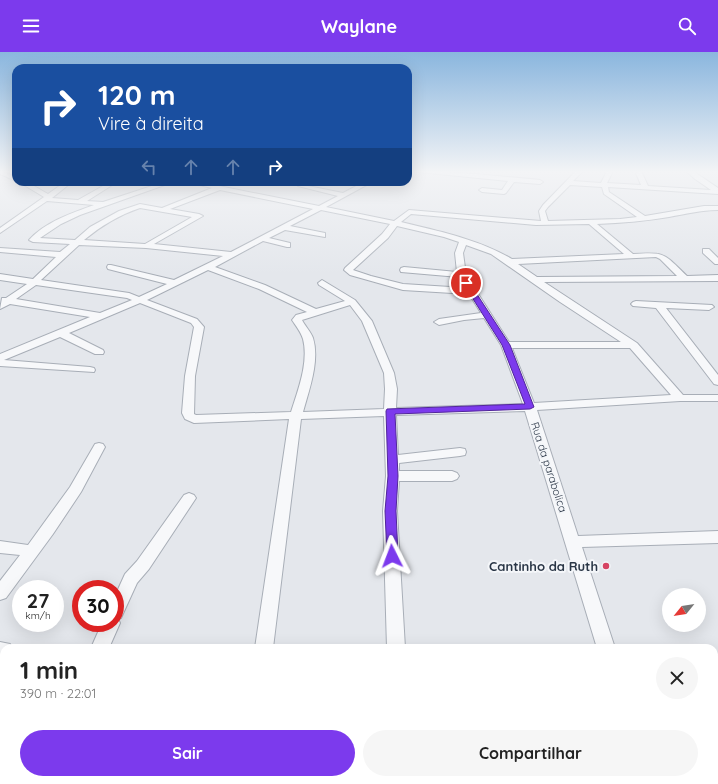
<!DOCTYPE html>
<html lang="pt">
<meta charset="utf-8">
<style>
body{margin:0;font-family:Quicksand,sans-serif;background:#f6f6f6;color:#222;height:100vh;display:flex;flex-direction:column;font-size:15px;white-space:nowrap}
*{box-sizing:border-box;margin:0}
p{font-size:13px;color:#767676}
.icon{flex:none;width:22px;height:22px;fill:none;stroke:currentColor;stroke-width:2;stroke-linecap:round;stroke-linejoin:round}
.map{position:relative;flex:1;overflow:hidden}
.details{position:absolute;left:0px;top:592px;width:718px;height:140px;display:flex;flex-direction:column;background:#fff;border-radius:12px 12px 0 0;box-shadow:0 4px 16px #0002}
.details>*{flex:none}
.guide{position:absolute;left:12px;top:12px;width:400px;height:122px;border-radius:12px;box-shadow:0 4px 16px #0002;background:#1a4fa0;color:#fff;overflow:hidden}
.needle{width:26px;rotate:240deg}
.controls{position:absolute;left:662px;top:536px;display:grid;gap:8px}
.controls a{display:grid;place-items:center;width:44px;height:44px;border-radius:50%;background:#fff;box-shadow:0 4px 16px #0002;font-size:20px}
.speed{position:absolute;left:12px;top:528px;display:flex;gap:8px;font-size:20px;font-weight:700;text-align:center}
.speed>*{display:grid;place-content:center;width:52px;height:52px;border-radius:50%;background:#fff;box-shadow:0 4px 16px #0002;line-height:1}
.speed small{font-size:10px;font-weight:400}
.speed .limit{border:6px solid #d22;background:#fff;color:#111}
.pin{position:absolute;display:grid;place-items:center;width:34px;height:34px;color:#fff;margin:-17px;border:2px solid #fff;border-radius:50%;box-shadow:0 1px 4px #0007}
.me{position:absolute;width:44px;margin:-22px;rotate:357deg;stroke-linejoin:round;filter:drop-shadow(0 0 3px #0008)}
.turn{display:flex;align-items:center;gap:14px;height:84px;padding:0 20px;font-size:18px}
.turn .icon{width:52px;height:52px;stroke-width:2.5}
.turn b{display:block;font-size:28px;line-height:34px}
.lanes{display:flex;align-items:center;height:38px;padding:0 20px;background:#0003;justify-content:center;gap:20px;direction:ltr}
.lanes .off{opacity:.35}
.round{display:grid;place-items:center;flex:none;width:42px;height:42px;border-radius:21px;background:#f6f6f6}
.overview{display:flex;align-items:center;justify-content:space-between;height:68px;padding:0 20px}
h1{font-size:24px;font-weight:800;line-height:30px}
.cta{display:flex;gap:8px;margin-top:auto;padding:8px 20px}
.cta a{flex:1;height:46px;border-radius:24px;background:#7c3aed;color:#fff;font-size:16px;font-weight:800;line-height:46px;text-align:center}
.cta a+a{background:#f6f6f6;color:#222}
header{display:flex;justify-content:space-between;align-items:center;height:52px;padding:0 20px;background:#7c3aed;color:#fff;font-size:18px;font-weight:800}
.map>svg:first-child{display:block}
</style>
<header><svg class="icon" aria-label="menu" viewBox="0 0 24 24"><path d="M4 6h16M4 12h16M4 18h16"/></svg>Waylane<svg class="icon" aria-label="search" viewBox="0 0 24 24"><circle cx="10" cy="10" r="6"/><path d="M15 15l6 6"/></svg></header>
<div class="map">
<svg width="718" height="732" viewBox="0 0 718 732">
<rect width="100%" height="100%" fill="#e4e7ec"/>
<g fill="none" stroke-linecap="round" stroke-linejoin="round">
<!-- street casing -->
<g stroke="#a8aeb7" stroke-width="2">
<path id="street" d="M 0,119 L 16,125 L 16,129 L 0,122 Z
M 409,119 C 453,119 497,124 540,128 L 543,130 L 540,132 L 514,130 L 506,141 L 504,142 L 482,140 L 479,138 L 482,136 L 502,138 L 508,129 Z
M 576,119 L 583,119 L 573,129 L 601,131 L 607,119 L 613,119 L 607,131 L 641,133 L 636,121 L 639,119 L 642,121 L 648,134 L 711,138 L 695,127 L 686,119 L 693,119 L 718,136 L 718,142 L 608,135 L 609,140 L 645,164 L 704,154 L 718,154 L 718,158 C 701,158 685,162 669,165 C 645,169 621,171 597,172 L 633,202 C 666,200 663,201 687,224 L 718,223 L 718,229 L 544,230 L 637,291 L 683,343 L 718,343 L 718,349 L 680,349 L 537,358 L 578,484 L 718,479 L 718,491 L 582,495 L 615,596 L 597,596 L 525,359 L 396,363 L 398,403 L 460,396 L 465,397 L 466,400 L 465,403 L 460,404 L 399,411 L 399,419 L 452,419 L 457,421 L 459,424 L 457,427 L 452,429 L 399,429 L 397,459 L 405,596 L 387,596 L 383,459 L 386,424 L 384,364 L 301,367 L 273,596 L 255,596 L 289,367 L 194,371 L 185,367 L 182,361 L 185,324 L 194,275 L 191,271 L 140,251 L 69,281 L 103,298 L 104,300 L 103,302 L 95,302 L 60,285 L 4,308 L 90,315 L 94,316 L 95,318 L 94,320 L 0,314 L 0,302 L 90,265 L 10,252 L 0,257 L 2,246 L 6,246 L 27,232 L 0,228 L 0,222 L 33,227 L 56,205 L 0,200 L 0,196 L 60,200 L 70,192 L 33,190 L 29,188 C 45,170 72,161 94,153 L 47,149 L 0,181 L 0,176 L 44,145 L 19,130 L 27,130 L 48,142 L 65,130 L 72,130 L 52,146 L 78,148 L 110,130 L 117,130 L 87,149 L 103,150 L 164,130 L 173,130 L 80,163 L 61,172 L 40,186 L 75,188 L 90,175 L 119,159 L 140,152 L 162,156 L 212,136 L 187,130 L 199,130 L 319,154 L 338,144 L 298,134 L 298,132 L 343,141 L 364,130 L 372,130 L 326,155 L 394,169 L 409,158 L 541,169 L 539,159 L 543,153 ZM 570,133 L 602,135 L 604,142 L 637,165 L 620,167 L 548,169 L 545,159 L 548,155 ZM 220,138 L 313,157 L 231,200 L 154,192 L 203,164 L 199,162 L 170,157 ZM 140,156 L 192,165 L 145,192 L 84,188 C 101,174 119,163 140,156 ZM 321,158 L 390,172 L 382,182 L 345,216 L 344,218 L 350,223 L 403,238 L 469,242 L 481,261 L 439,267 L 434,270 L 439,273 L 464,268 L 484,266 L 501,293 L 523,352 L 396,356 L 397,337 L 394,321 L 372,269 L 355,248 L 322,228 L 318,231 L 319,233 L 345,249 L 316,257 L 265,233 L 215,215 L 263,189 L 287,195 L 290,195 L 290,191 L 269,186 L 285,178 L 325,185 L 325,181 L 290,174 ZM 411,162 L 536,173 L 589,172 L 624,202 L 512,207 C 478,187 438,179 401,170 ZM 397,174 L 444,185 L 459,190 L 455,201 L 457,220 L 404,215 L 401,216 L 400,218 L 401,220 L 459,225 L 466,236 L 403,232 L 371,224 L 353,218 L 388,186 ZM 79,193 L 146,196 L 223,204 L 174,228 L 111,213 L 108,213 L 107,215 L 108,217 L 167,232 L 139,245 L 129,241 L 41,228 ZM 466,193 L 491,202 L 560,250 L 621,290 L 509,290 L 466,223 L 463,201 ZM 656,205 L 660,207 L 677,224 L 537,225 L 518,212 ZM 208,218 L 259,237 L 307,260 L 296,263 L 292,268 C 296,274 301,280 303,287 C 309,310 298,338 291,360 L 196,363 L 194,362 L 195,324 L 204,275 L 197,267 L 147,248 ZM 36,233 L 127,246 L 132,248 L 100,261 L 16,247 ZM 350,253 L 362,269 L 384,321 L 385,337 L 384,357 L 303,360 C 309,338 320,309 313,286 C 311,280 305,274 302,268 ZM 512,296 L 630,296 L 671,343 L 534,351 Z
M 703,197 L 709,197 L 718,206 L 718,212 L 715,212 L 703,201 Z
M 636,249 L 712,253 L 714,255 L 709,258 L 666,256 L 718,323 L 718,333 L 714,332 L 656,256 L 633,254 L 631,252 L 633,250 Z
M 99,391 L 103,392 L 105,395 L 81,440 L 53,482 L 6,546 L 0,548 L 0,529 L 20,503 L 0,501 L 0,489 L 28,493 L 70,435 L 95,392 Z
M 189,441 L 194,443 L 196,446 L 149,517 L 137,531 L 121,566 L 118,567 L 120,571 L 109,596 L 91,596 L 102,571 L 115,571 L 115,544 L 125,522 L 137,509 L 184,443 Z
M 0,590 L 10,592 L 12,596 L 4,596 L 4,606 L 0,606 Z
M 714,604 L 718,604 L 718,620 L 714,620 Z
M 44,728 L 64,728 L 64,732 L 42,732 Z
M 467,728 L 493,728 L 492,732 L 465,732 Z
M 634,728 L 655,728 L 657,732 L 635,732 Z"/>
</g>
<!-- street -->
<use href="#street" fill="#f7f8fa" fill-rule="evenodd"/>
</g>
<!-- sky -->
<linearGradient id="sky" x2="0" y2="1"><stop stop-color="#8ab6de"/><stop offset="0.54" stop-color="#f3f4f6"/><stop offset="1" stop-color="#f3f4f6" stop-opacity="0"/></linearGradient>
<rect width="718" height="222" fill="url(#sky)"/>
<!-- route -->
<path fill="#7c3aed" stroke="#51269a" d="M 464,230 L 469,230 L 510,293 L 534,355 L 530,357 L 395,362 L 398,424 L 396,459 L 398,504 L 397,508 L 392,509 L 388,508 L 387,504 L 385,459 L 388,424 L 386,359 L 387,357 L 525,352 L 502,293 L 463,231 Z"/>
<!-- markers -->
<circle fill="#d64463" stroke="#f4f6f9" stroke-width="1.5" cx="606" cy="514" r="4"/>
<g text-anchor="middle" dominant-baseline="central" stroke-width="4" stroke-linejoin="round" paint-order="stroke">
<!-- street labels -->
<g font-size="11" fill="#2a3646" stroke="#f4f6f9">
<text transform="translate(549 415) rotate(72)">Rua da parabolica</text>
</g>
<!-- near-poi labels -->
<g font-size="13" font-weight="bold" fill="#2a3646" stroke="#f4f6f9" text-anchor="end">
<text x="598" y="514">Cantinho da Ruth</text>
</g>
</g>
</svg>
<div class="controls">
<a><svg class="needle" viewBox="-14 -14 28 28"><path d="M0-13l5 13h-10z" fill="#e53935"/><path d="M0 13l5-13h-10z" fill="#767676"/></svg></a>
</div>
<div class="speed"><div>27<small>km/h</small></div><div class="limit">30</div></div>
<div class="pin" style="left:466px;top:231px;background:#d93025"><svg class="icon" aria-label="arrive" viewBox="0 0 24 24"><path d="M6 21V4h12l-3 4 3 4H6"/></svg></div>
<svg class="me" style="left:392px;top:504px" viewBox="-20 -20 40 40"><path d="M0-17L14 15 0 8-14 15z" fill="#7c3aed" stroke="#fff" stroke-width="4"/></svg>
<div class="guide">
<div class="turn"><svg class="icon" aria-label="right" viewBox="0 0 24 24"><path d="M7 20v-9h11M14 6l5 5-5 5"/></svg><div><b>120 m</b>Vire à direita</div></div>
<div class="lanes"><svg class="icon off" aria-label="left" viewBox="0 0 24 24"><path d="M17 20v-9H6M10 6l-5 5 5 5"/></svg><svg class="icon off" aria-label="ahead" viewBox="0 0 24 24"><path d="M12 20V5M6 11l6-6 6 6"/></svg><svg class="icon off" aria-label="ahead" viewBox="0 0 24 24"><path d="M12 20V5M6 11l6-6 6 6"/></svg><svg class="icon" aria-label="right" viewBox="0 0 24 24"><path d="M7 20v-9h11M14 6l5 5-5 5"/></svg></div>
</div>
<section class="details">
<div class="overview"><div><h1>1 min</h1><p>390 m · 22:01</p></div><a class="round"><svg class="icon" aria-label="close" viewBox="0 0 24 24"><path d="M6 6l12 12M18 6L6 18"/></svg></a></div>
<div class="cta"><a>Sair</a><a>Compartilhar</a></div>
</section>
</div>
